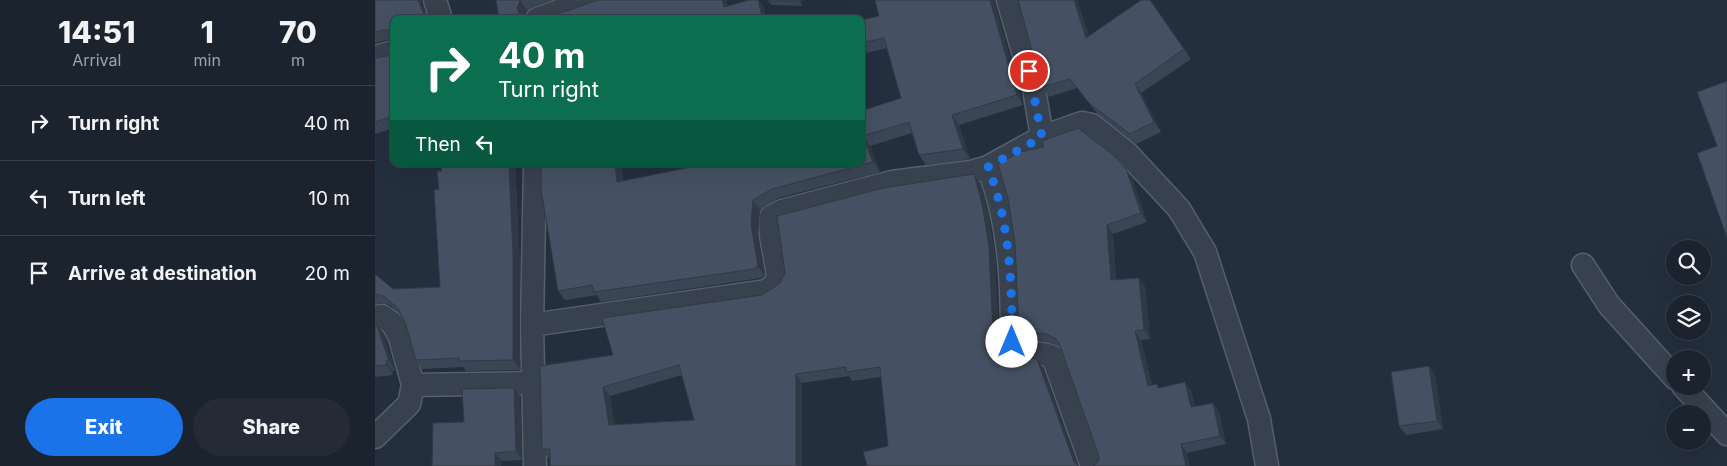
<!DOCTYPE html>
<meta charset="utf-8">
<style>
body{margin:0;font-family:Inter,sans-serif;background:#242b36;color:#f1f3f6;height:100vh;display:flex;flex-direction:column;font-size:19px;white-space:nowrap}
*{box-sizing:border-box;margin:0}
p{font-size:16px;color:#a0a4aa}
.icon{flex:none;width:28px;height:28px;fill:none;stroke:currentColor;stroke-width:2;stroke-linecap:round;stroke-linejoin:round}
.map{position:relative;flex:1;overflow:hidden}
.panel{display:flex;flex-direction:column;background:#1b232e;width:375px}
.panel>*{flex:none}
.hud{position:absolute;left:15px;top:15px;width:475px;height:152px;border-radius:10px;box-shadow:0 5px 20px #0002,0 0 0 1px #39404a;background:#0b6e4f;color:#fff;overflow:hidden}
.fabs{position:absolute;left:1291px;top:240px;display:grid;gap:10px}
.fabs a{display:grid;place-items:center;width:45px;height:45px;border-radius:50%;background:#1b232e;box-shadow:0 5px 20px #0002,0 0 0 1px #39404a;font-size:25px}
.pin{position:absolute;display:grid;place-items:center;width:42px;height:42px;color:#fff;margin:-21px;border:2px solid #fff;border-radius:50%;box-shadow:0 1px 5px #0007}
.me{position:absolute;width:55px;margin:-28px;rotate:0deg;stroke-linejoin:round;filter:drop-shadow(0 0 4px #0008)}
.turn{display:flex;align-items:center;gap:18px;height:105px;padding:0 25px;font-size:22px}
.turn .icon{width:65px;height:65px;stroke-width:2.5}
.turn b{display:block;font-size:35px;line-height:42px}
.then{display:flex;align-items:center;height:48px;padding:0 25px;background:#0003;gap:10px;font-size:19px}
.eta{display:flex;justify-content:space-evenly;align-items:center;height:85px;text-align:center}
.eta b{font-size:30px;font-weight:800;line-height:35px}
.action{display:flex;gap:10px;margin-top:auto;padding:10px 25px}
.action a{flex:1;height:58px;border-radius:30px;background:#1a73e8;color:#fff;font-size:20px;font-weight:800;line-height:58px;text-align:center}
.action a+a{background:#242b36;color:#f1f3f6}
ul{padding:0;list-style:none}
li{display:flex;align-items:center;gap:15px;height:75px;padding:0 25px;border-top:1px solid #39404a}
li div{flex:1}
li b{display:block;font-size:19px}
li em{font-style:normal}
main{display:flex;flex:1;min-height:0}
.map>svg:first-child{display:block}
</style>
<main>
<section class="panel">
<div class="eta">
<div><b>14:51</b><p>Arrival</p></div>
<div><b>1</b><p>min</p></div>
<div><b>70</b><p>m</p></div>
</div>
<ul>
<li><svg class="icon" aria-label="right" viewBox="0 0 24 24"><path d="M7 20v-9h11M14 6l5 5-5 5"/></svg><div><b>Turn right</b></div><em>40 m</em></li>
<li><svg class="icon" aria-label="left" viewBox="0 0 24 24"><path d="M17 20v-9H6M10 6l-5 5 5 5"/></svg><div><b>Turn left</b></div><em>10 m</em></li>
<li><svg class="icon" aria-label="arrive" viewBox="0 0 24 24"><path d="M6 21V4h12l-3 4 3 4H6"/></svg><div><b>Arrive at destination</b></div><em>20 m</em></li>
</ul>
<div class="action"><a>Exit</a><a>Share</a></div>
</section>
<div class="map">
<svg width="1352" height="466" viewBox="0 0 1352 466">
<rect width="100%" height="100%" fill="#242f3e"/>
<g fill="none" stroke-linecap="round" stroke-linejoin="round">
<!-- street casing -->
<g stroke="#565f6c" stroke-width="25">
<path id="street" d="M 60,0 L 66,19
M 633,0 L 659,89 L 667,137
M 162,19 L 213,0
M 0,57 L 19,52
M 613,167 C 635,223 637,283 637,342 L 640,351 C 653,356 665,351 678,357 L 717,466
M 1208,265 L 1234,305 L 1300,378
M 0,317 L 7,316 L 18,324 L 25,338 L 38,385 L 34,404 L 0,437
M 157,325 L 391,291 L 403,282 C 403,260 393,239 396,217 L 407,211 L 517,182 L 596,172 L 613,167 L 667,137 L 707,123 L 717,125 L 752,153 L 804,209 L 830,252 L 884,419 L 892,466
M 38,385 L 158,383
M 1308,386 L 1352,434
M 160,466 L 157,325 L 160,164"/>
</g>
<!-- street -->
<use href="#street" stroke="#38414e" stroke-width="22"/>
</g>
<!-- wall -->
<path fill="#3b4654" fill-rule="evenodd" d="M 0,0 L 47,3 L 19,19 L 19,39 L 16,39 L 0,43 Z
M 121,0 L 178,0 L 152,10 L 149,17 L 150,19 L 124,19 Z
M 427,0 L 427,6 L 397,5 L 393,1 Z
M 643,0 L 702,0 L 714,36 L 775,0 L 816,59 L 766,93 L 786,132 L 761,144 L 722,113 L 702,88 L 674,97 L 667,87 Z
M 620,4 L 648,105 L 584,125 L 595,159 L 551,165 L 544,155 L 537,133 L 495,146 L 505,172 L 403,198 L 385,210 L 383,234 L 390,276 L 386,278 L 226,302 L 222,295 L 190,300 L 183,291 L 246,164 L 248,180 L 486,164 L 486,111 L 526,98 L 512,48 L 486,54 L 486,20 Z
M 19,52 L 19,128 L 0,134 L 0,58 L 16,55 Z
M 66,164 L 140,164 L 145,264 L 145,370 L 91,371 L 88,367 L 47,369 L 41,360 L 31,325 L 26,315 L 15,305 L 5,303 L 0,305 L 0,274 L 18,289 L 65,287 L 64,189 L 67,171 Z
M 757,178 L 772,222 L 738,234 L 741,280 L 770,286 L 775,339 L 766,340 L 777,385 L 784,388 L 810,382 L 816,391 L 820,406 L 844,411 L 851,444 L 812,453 L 724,460 L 723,453 L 685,347 L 678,343 L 650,340 L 644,331 Z
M 605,183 L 613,213 L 620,255 L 624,342 L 626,351 L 630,355 L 668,368 L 492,465 L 513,446 L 506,377 L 477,381 L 474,376 L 427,383 L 427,466 L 175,466 L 175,458 L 173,458 L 167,449 L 238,355 L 387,295 ZM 307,375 L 319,420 L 239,425 L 235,396 Z
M 0,323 L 8,333 L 20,371 L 18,371 L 18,375 L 0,377 Z
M 1060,375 L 1068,429 L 1031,435 L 1024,426 Z
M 139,388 L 145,396 L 147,460 L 126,461 L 126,466 L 57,466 L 89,422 Z"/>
<!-- shaded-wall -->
<path fill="#303945" d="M 43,0 L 48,0 L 47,3 L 53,19 L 51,19 Z
M 347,0 L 351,0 L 356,16 L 349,7 Z
M 383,0 L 384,0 L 389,7 L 392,19 L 388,19 Z
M 424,0 L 427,0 L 427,6 L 424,1 Z
M 615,0 L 620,0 L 620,4 L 648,105 L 642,95 Z
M 699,0 L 702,0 L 718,47 L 711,38 Z
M 145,1 L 152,10 L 149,17 L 150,19 L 146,19 L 142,8 Z
M 760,84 L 766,93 L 786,132 L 779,122 Z
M 577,115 L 584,125 L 595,159 L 588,149 Z
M 488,136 L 495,146 L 505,172 L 498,162 Z
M 134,164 L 140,164 L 145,264 L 145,370 L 138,360 Z
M 240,164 L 246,164 L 249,191 L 242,182 Z
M 751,169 L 757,178 L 772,222 L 766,213 Z
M 599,174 L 605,183 L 613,213 L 620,255 L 624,342 L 628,355 L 621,346 L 618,333 Z
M 378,200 L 385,210 L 383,234 L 390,276 L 383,266 L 376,224 Z
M 732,225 L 738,234 L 742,289 L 736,280 Z
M 764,278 L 770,286 L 775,339 L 769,330 Z
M 1,323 L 8,333 L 20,371 L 14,361 Z
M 760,331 L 766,340 L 779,395 L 773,386 Z
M 662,359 L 668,368 L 703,466 L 699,462 Z
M 11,361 L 18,371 L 18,375 L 12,365 Z
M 1054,366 L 1060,375 L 1068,429 L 1062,421 Z
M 421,374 L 427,383 L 427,466 L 421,466 Z
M 810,382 L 816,391 L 822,416 L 816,407 Z
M 228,387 L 235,396 L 241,434 L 234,425 Z
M 139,388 L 145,396 L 147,460 L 141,451 Z
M 838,403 L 844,411 L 851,444 L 845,436 Z
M 806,444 L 812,453 L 815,466 L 811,466 Z
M 120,453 L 126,461 L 126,466 L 120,466 Z"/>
<!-- building -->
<path fill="#455162" stroke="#303945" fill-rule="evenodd" d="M 0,0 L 43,0 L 51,19 L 19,19 L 19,32 L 16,30 L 9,30 L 0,32 Z
M 121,0 L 147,0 L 145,1 L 142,8 L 146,19 L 124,19 Z
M 223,0 L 347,0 L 349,7 L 374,0 L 383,0 L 388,19 L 168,19 Z
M 393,0 L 424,0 L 424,1 L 393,1 Z
M 500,0 L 615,0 L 642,95 L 577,115 L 588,149 L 544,155 L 534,122 L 488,136 L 498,162 L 397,189 L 378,200 L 376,224 L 383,266 L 379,269 L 219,292 L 217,285 L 183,291 L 166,189 L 166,164 L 240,164 L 242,182 L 331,164 L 486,164 L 486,111 L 526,98 L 509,38 L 486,43 L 486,20 L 504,16 Z
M 643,0 L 699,0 L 711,38 L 766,0 L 775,0 L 809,49 L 760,84 L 779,122 L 755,134 L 715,104 L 695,79 L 667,87 Z
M 19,52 L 19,116 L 0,122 L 0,58 L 16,55 Z
M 1352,81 L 1352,238 L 1322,153 L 1342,146 L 1322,92 Z
M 703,128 L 737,154 L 751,169 L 766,213 L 732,225 L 736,280 L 764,278 L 769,330 L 760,331 L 773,386 L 782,384 L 783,388 L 810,382 L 816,407 L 838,403 L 845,436 L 806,444 L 811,466 L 719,466 L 724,460 L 723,453 L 684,343 L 681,339 L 672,334 L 644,331 L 640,243 L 633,198 L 623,164 L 645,152 L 669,147 L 667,141 Z
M 66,164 L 134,164 L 138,254 L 138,360 L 84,361 L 84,358 L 41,360 L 31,325 L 23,308 L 8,296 L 0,294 L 0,274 L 18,289 L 65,287 L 59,190 L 64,189 L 62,171 L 67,171 Z
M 599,174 L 607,204 L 614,246 L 618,333 L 621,346 L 630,355 L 662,359 L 699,462 L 703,466 L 489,466 L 492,465 L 488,452 L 513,446 L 505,367 L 471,372 L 471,367 L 421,374 L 421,466 L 175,466 L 175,449 L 167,449 L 165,366 L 238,355 L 227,318 L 387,295 L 405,283 L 410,273 L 402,216 L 508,188 ZM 304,365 L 319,420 L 234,425 L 228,387 Z
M 0,323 L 1,323 L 14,361 L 11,361 L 12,365 L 0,366 Z
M 1054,366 L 1062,421 L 1024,426 L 1016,372 Z
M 139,388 L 141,451 L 120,453 L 120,466 L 57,466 L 58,423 L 89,422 L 87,389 Z"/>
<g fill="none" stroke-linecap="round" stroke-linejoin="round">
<!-- route -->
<path stroke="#1a73e8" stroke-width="9" stroke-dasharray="0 16.2" d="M 637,342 C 637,283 635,223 613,167 L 667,137 L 654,71"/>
</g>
</svg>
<div class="fabs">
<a><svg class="icon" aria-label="search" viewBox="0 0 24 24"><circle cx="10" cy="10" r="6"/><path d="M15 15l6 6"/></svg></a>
<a><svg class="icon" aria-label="layers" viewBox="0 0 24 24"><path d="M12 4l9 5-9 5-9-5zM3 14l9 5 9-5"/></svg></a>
<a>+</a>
<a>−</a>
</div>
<div class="pin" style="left:654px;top:71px;background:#d93025"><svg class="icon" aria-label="arrive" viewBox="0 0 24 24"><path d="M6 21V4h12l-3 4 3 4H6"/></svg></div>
<svg class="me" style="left:637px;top:342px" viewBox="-20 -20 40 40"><circle r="19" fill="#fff"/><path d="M0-13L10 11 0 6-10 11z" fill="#1a73e8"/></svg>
<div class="hud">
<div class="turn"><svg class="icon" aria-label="right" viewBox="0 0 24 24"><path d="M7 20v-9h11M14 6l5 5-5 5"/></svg><div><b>40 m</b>Turn right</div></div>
<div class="then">Then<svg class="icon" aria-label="left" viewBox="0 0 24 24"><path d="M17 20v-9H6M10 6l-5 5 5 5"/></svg></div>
</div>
</div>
</main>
